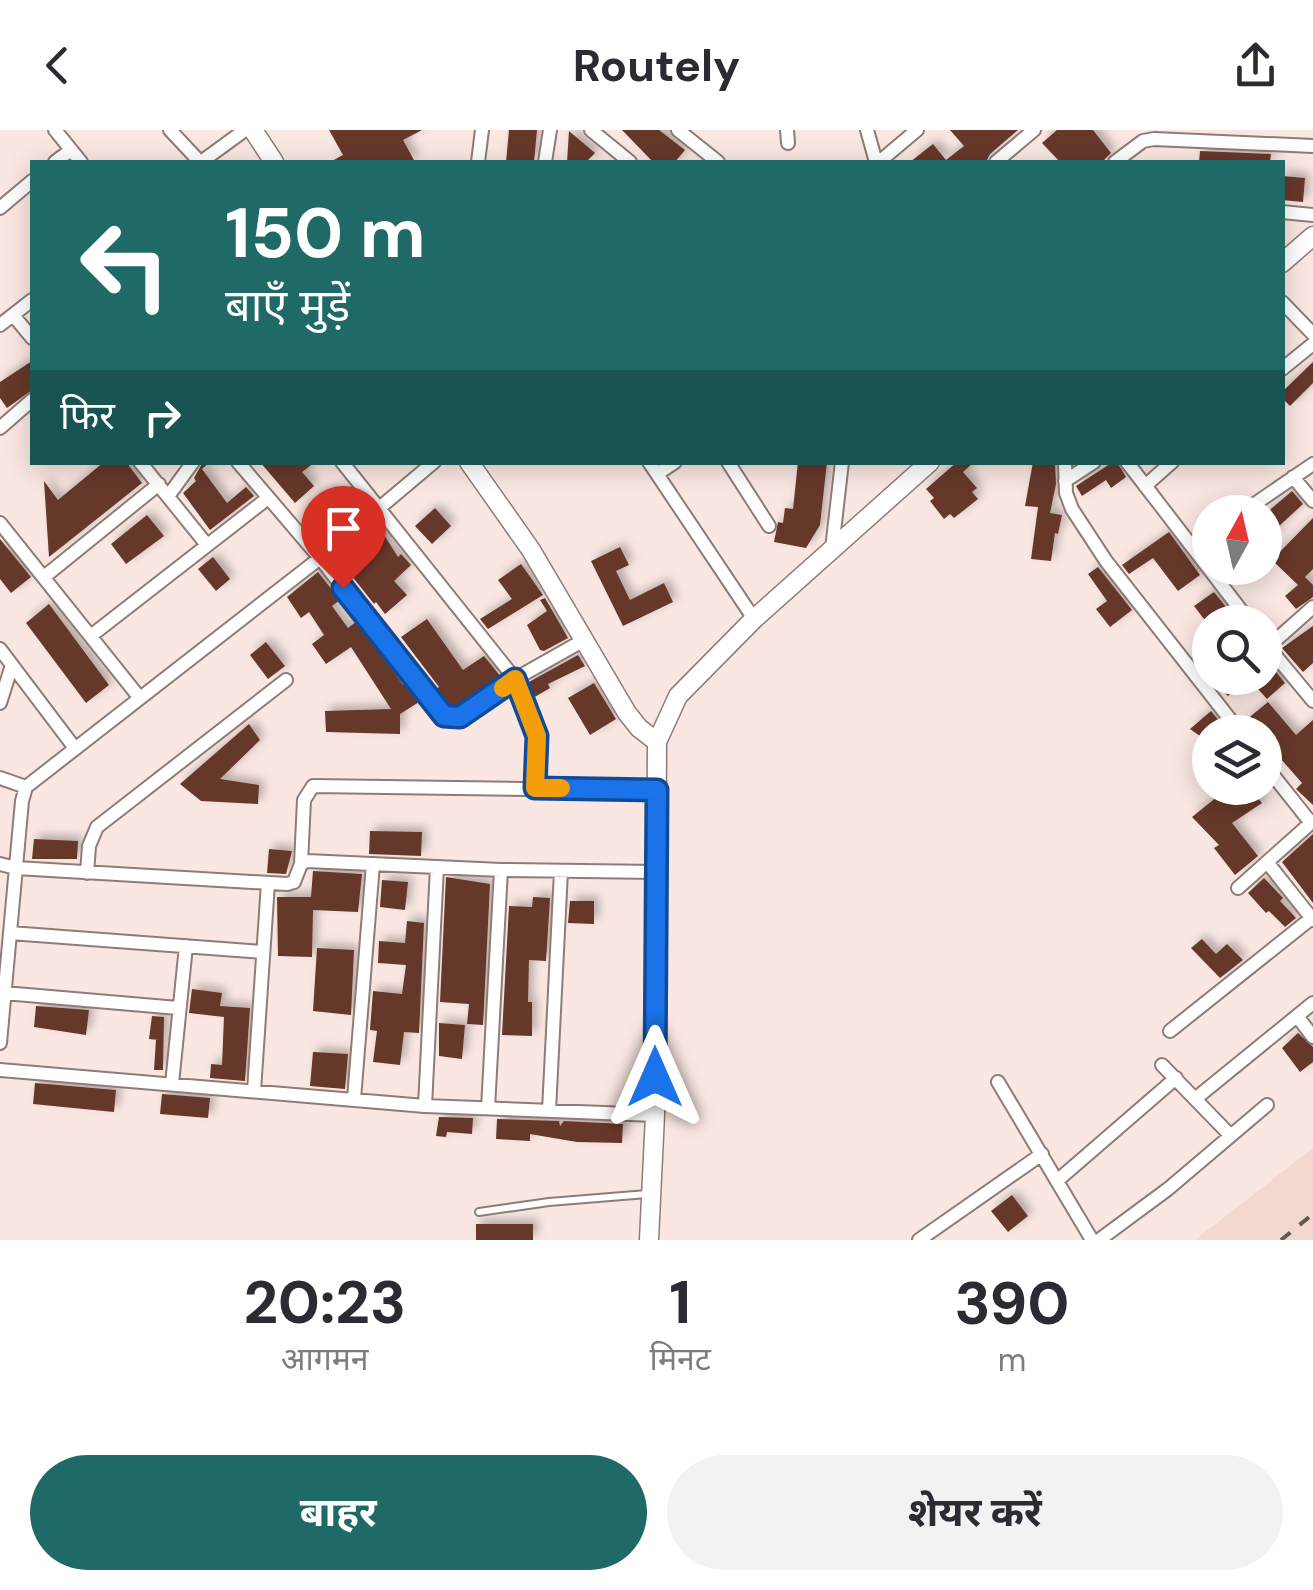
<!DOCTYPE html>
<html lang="hi">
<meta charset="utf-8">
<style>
body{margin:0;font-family:"DM Sans","Noto Sans Devanagari",sans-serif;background:#f2f2f3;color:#2b2b33;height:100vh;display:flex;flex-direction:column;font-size:38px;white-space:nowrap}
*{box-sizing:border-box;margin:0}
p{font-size:32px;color:#7c7c81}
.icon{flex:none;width:55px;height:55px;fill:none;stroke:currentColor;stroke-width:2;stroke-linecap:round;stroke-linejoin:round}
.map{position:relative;height:1110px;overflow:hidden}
.panel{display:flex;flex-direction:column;background:#fff;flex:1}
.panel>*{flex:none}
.top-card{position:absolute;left:30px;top:30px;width:1255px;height:305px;border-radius:0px;box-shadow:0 5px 25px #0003;background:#1f6a67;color:#fff;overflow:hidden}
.needle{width:65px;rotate:8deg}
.fabs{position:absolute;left:1192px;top:365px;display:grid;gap:20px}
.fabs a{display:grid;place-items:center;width:90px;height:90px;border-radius:50%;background:#fff;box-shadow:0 5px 25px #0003;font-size:50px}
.pin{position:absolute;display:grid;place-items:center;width:85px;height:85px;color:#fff;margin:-102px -42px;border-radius:50% 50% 50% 0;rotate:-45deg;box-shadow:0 0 10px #0007}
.pin .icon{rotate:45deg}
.me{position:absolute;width:110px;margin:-55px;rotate:0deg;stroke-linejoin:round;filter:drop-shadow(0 0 8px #0008)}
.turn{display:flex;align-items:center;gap:35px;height:210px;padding:0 30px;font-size:45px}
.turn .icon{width:130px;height:130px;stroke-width:2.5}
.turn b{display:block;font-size:70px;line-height:85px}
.then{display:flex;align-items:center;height:95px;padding:0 30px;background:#0003;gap:20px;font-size:38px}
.eta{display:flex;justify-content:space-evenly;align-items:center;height:170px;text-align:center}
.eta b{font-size:60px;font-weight:700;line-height:70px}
.action{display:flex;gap:20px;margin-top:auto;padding:20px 30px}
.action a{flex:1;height:115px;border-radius:60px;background:#1f6a67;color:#fff;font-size:40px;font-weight:700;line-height:115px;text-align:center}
.action a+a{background:#f2f2f3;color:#2b2b33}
header{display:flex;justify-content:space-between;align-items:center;height:130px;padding:0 30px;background:#fff;font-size:45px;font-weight:700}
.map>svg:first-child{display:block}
</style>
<header><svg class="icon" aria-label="back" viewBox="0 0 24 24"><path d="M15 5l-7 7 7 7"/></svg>Routely<svg class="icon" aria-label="share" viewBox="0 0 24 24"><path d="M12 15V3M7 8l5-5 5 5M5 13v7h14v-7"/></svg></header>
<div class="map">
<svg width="1313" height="1110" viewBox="0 0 1313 1110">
<defs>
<filter id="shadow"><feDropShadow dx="5" dy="-5" stdDeviation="5" flood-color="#0004"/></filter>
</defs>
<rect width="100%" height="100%" fill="#fae7e2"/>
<!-- built -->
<path fill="#f3d8d0" d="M 1313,1018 L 1313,1110 L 1195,1110 Z"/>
<!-- building -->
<path fill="#66372a" filter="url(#shadow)" d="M 329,0 L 422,0 L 403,10 L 415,32 L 330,32 L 343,25 Z
M 509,0 L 537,0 L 534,32 L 506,32 Z
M 622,0 L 659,0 L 685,20 L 675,32 L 653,32 Z
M 950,0 L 1018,0 L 990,24 L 986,32 L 910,32 L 933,14 L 946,30 L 964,16 Z
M 1057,0 L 1093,0 L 1111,23 L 1102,32 L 1060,32 L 1042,13 Z
M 569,1 L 595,23 L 586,32 L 567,32 Z
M 1200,21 L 1271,24 L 1270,32 L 1199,32 Z
M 1282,46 L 1305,48 L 1303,72 L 1282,70 Z
M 32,231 L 32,260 L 7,278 L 0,268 L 0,252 Z
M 1313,232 L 1313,253 L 1290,276 L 1282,268 L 1282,262 Z
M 104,332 L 126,332 L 142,353 L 49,427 L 44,351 L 58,370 Z
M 203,332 L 210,332 L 202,339 L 227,373 L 246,357 L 254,366 L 210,400 L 183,363 L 196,351 L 194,348 Z
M 260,332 L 315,332 L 302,342 L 314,356 L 295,373 Z
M 798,332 L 827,332 L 820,395 L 806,418 L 774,412 L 778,392 L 783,393 L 785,378 L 793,379 Z
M 957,332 L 974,332 L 963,342 L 977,358 L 972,362 L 978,369 L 954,388 L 950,384 L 944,389 L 930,371 L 934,368 L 926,359 Z
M 1033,332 L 1055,332 L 1056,354 L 1050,383 L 1062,385 L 1058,404 L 1055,403 L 1051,431 L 1031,429 L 1038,377 L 1025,376 Z
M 1113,332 L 1117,332 L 1126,347 L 1111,358 L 1106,350 L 1082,366 L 1076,356 Z
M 1292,361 L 1303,374 L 1265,409 L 1265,384 Z
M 435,378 L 451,396 L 432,414 L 415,396 Z
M 147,385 L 164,406 L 126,434 L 111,414 Z
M 1313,388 L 1313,439 L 1305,447 L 1313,455 L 1313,467 L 1296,479 L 1285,466 L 1298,455 L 1272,430 Z
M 379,397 L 398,427 L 401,424 L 411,435 L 394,451 L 407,465 L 385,484 L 376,472 L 374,474 L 340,431 Z
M 1169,402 L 1200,445 L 1178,461 L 1153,428 L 1129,444 L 1122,435 Z
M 0,409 L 31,447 L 11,463 L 0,449 Z
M 620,417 L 629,435 L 616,441 L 630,470 L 664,453 L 673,472 L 623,496 L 591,431 Z
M 213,427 L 230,449 L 216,461 L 198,439 Z
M 521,434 L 543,465 L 488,499 L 480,489 L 512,469 L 498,450 Z
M 1098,437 L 1132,480 L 1110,497 L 1096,479 L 1107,471 L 1088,444 Z
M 318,442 L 340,470 L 332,476 L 348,498 L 357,491 L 403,555 L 405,554 L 419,572 L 400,584 L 400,604 L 326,602 L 325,581 L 391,579 L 351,517 L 326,534 L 312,514 L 324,505 L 309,482 L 301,488 L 287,467 Z
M 1214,462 L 1238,492 L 1207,493 L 1194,476 Z
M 545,468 L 568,508 L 544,521 L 540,520 L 527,495 L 547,481 L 540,470 Z
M 49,474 L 109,555 L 86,573 L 26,493 Z
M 427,489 L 463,540 L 484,526 L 501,547 L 458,577 L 448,576 L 435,560 L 439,557 L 401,507 Z
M 1313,496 L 1313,533 L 1303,542 L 1282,518 Z
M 266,512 L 285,536 L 268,549 L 250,525 Z
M 578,525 L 585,536 L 548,554 L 550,558 L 533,568 L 527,553 Z
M 1268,532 L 1285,553 L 1267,569 L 1248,548 L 1228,566 L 1218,555 L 1226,548 L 1265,548 Z
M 594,553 L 616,589 L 590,605 L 568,568 Z
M 1268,572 L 1296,605 L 1313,590 L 1313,675 L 1296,659 L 1302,653 L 1265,611 L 1265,602 L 1258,602 L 1246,590 Z
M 1211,581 L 1228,602 L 1210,602 L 1210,613 L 1190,599 Z
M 249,594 L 260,610 L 220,649 L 259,655 L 258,674 L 201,671 L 180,654 Z
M 1228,658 L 1266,658 L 1256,666 L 1262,673 L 1232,693 L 1258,726 L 1235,745 L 1214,718 L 1219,715 L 1192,687 Z
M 370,701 L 422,702 L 421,726 L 369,724 Z
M 1313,704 L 1313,773 L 1282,732 Z
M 34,709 L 78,711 L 77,729 L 32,729 Z
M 269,719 L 292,721 L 286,744 L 267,743 Z
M 313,741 L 362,744 L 358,782 L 313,780 L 312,827 L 278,826 L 277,767 L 311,767 Z
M 446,747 L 490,754 L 483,895 L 467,894 L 469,874 L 440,872 Z
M 1264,748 L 1283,768 L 1280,771 L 1296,788 L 1285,797 L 1269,781 L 1266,783 L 1248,763 Z
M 382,750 L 408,752 L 405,780 L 380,777 Z
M 533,767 L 550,768 L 546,831 L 529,830 L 528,872 L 532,872 L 532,906 L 502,905 L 509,776 L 532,777 Z
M 570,771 L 594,771 L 594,794 L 568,793 Z
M 407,791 L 424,793 L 419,903 L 404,902 L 400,935 L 373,932 L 377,901 L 370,900 L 373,861 L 402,864 L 406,835 L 378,833 L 379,811 L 405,813 Z
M 1202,809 L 1216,824 L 1227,814 L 1243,830 L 1220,848 L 1191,818 Z
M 317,818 L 354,820 L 351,885 L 313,881 Z
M 192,859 L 222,863 L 220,876 L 250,878 L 245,951 L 210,948 L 211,934 L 222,935 L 224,887 L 189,883 Z
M 36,876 L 89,880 L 86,905 L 34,897 Z
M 152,886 L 164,887 L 163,940 L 154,940 L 156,910 L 159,910 L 149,909 Z
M 439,893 L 465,895 L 462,929 L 439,926 Z
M 1298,903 L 1313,917 L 1313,932 L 1300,942 L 1282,918 Z
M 313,922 L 348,924 L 345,959 L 310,956 Z
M 35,953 L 116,960 L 114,982 L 33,974 Z
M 162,964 L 210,968 L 208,988 L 160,984 Z
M 439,987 L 473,988 L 472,1004 L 447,1002 L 446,1007 L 436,1006 Z
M 497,989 L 559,991 L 560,996 L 564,991 L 623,994 L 622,1013 L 577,1012 L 530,1004 L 530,1011 L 496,1009 Z
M 1012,1065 L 1028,1086 L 1008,1102 L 991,1081 Z
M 476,1094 L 533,1094 L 533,1110 L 476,1110 Z"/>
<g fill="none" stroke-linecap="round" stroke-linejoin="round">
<!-- lane casing -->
<g stroke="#8d7c77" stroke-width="10">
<path id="lane" d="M 479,1082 L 549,1072 L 647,1064"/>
</g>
<!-- street casing -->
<g stroke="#8d7c77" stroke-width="16">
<path id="street" d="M 55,0 L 81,32
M 170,0 L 200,32
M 591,0 L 630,32
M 678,0 L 718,32
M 787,0 L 788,13
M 867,0 L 876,32
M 55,32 L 71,20
M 201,32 L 245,0
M 478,32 L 482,0
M 545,32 L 550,0
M 879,32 L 917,0
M 996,32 L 1034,0
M 1115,32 L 1143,11 L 1154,9 L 1313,16
M 0,78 L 32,51
M 1282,82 L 1313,85
M 1282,172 L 1313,204
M 13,185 L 32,208
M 0,195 L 32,170
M 1282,239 L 1313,214
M 0,298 L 32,270
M 140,332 L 207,415
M 238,332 L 320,428 L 443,586 L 460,587 L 476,578 L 515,549 L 584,510
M 342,332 L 515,549 L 537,606 L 535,658
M 649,332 L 754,489
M 728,332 L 769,396
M 1065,332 L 1066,363 L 1072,379 L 1106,431 L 1240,602
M 1127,332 L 1250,492
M 657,344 L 675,332
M 1293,347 L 1313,371
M 1065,351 L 1094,332
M 1145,356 L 1172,332
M 169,365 L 193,332
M 1243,382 L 1313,334
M 0,393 L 139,567
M 1193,417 L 1210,405
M 832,419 L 842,332
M 44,447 L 159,354
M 92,505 L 268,368
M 1265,513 L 1313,571
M 1268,517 L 1313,477
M 0,519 L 74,617
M 0,573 L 12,535
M 1265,635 L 1311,693
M 0,648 L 26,657
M 1267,732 L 1313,790
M 0,734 L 16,738 L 287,754 L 294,752 L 301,734 L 307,731 L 501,740 L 657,742
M 301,734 L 304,670 L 313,656 L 657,661
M 87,743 L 89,716 L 97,697 L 286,550
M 1238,758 L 1313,691
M 10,803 L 262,822
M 4,863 L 178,878
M 1297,886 L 1313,907
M 1170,901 L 1313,787
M 0,913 L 22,671 L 26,657 L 320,428 L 434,332
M 1162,935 L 1230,1005
M 0,940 L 425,976 L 655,985
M 998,952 L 1092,1110
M 172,954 L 186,816
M 254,961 L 268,753
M 354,969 L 373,734
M 1195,969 L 1313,873
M 425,976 L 437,737
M 488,978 L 501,740
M 549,981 L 561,741
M 1058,1050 L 1176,948
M 919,1110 L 1042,1024
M 1099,1110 L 1168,1059 L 1267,975"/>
</g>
<!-- secondary casing -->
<g stroke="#8d7c77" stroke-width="21">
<path id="secondary" d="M 253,0 L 274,32
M 1282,133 L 1313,106
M 469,332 L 531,420 L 627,583 L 639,598 L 657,612
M 649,1110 L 655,985 L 657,612 L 678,566 L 754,489 L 930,332"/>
</g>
<!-- lane -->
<use href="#lane" stroke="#fff" stroke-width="6"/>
<!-- street -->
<use href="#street" stroke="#fff" stroke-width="12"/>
<!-- secondary -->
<use href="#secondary" stroke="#fff" stroke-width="18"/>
<!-- rail -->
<path stroke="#635956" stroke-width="4" stroke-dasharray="12 12" stroke-linecap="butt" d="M 1281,1110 L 1313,1084"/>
</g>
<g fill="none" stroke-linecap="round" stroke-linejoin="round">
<!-- route casing -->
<g stroke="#114b97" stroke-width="25">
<path id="route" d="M 343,458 L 444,586 L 460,587 L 515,549 L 537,606 L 535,658 L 657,660 L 655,947"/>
</g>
<!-- route -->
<use href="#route" stroke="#1a73e8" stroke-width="18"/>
<!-- slow -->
<path stroke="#f59e0b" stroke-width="18" d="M 503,558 L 515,549 L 537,606 L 535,658 L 561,658"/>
</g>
</svg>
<div class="fabs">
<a><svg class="needle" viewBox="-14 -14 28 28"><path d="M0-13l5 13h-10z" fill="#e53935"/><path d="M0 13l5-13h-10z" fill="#7c7c81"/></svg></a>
<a><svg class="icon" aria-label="search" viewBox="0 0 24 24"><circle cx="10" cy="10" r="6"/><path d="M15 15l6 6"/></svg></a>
<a><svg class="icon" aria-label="layers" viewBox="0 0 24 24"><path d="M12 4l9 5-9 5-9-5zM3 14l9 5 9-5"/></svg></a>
</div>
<div class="pin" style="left:343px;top:458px;background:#d93025"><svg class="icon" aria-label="arrive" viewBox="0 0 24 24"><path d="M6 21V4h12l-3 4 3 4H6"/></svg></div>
<svg class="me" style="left:655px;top:947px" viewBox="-20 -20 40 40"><path d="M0-17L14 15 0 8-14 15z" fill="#1a73e8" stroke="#fff" stroke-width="4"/></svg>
<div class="top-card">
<div class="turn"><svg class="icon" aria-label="left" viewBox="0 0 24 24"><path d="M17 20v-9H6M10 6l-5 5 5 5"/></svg><div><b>150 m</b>बाएँ मुड़ें</div></div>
<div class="then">फिर<svg class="icon" aria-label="right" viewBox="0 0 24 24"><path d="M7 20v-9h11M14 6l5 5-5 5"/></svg></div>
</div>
</div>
<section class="panel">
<div class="eta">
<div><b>20:23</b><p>आगमन</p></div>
<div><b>1</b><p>मिनट</p></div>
<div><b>390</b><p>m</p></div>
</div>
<div class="action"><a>बाहर</a><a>शेयर करें</a></div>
</section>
